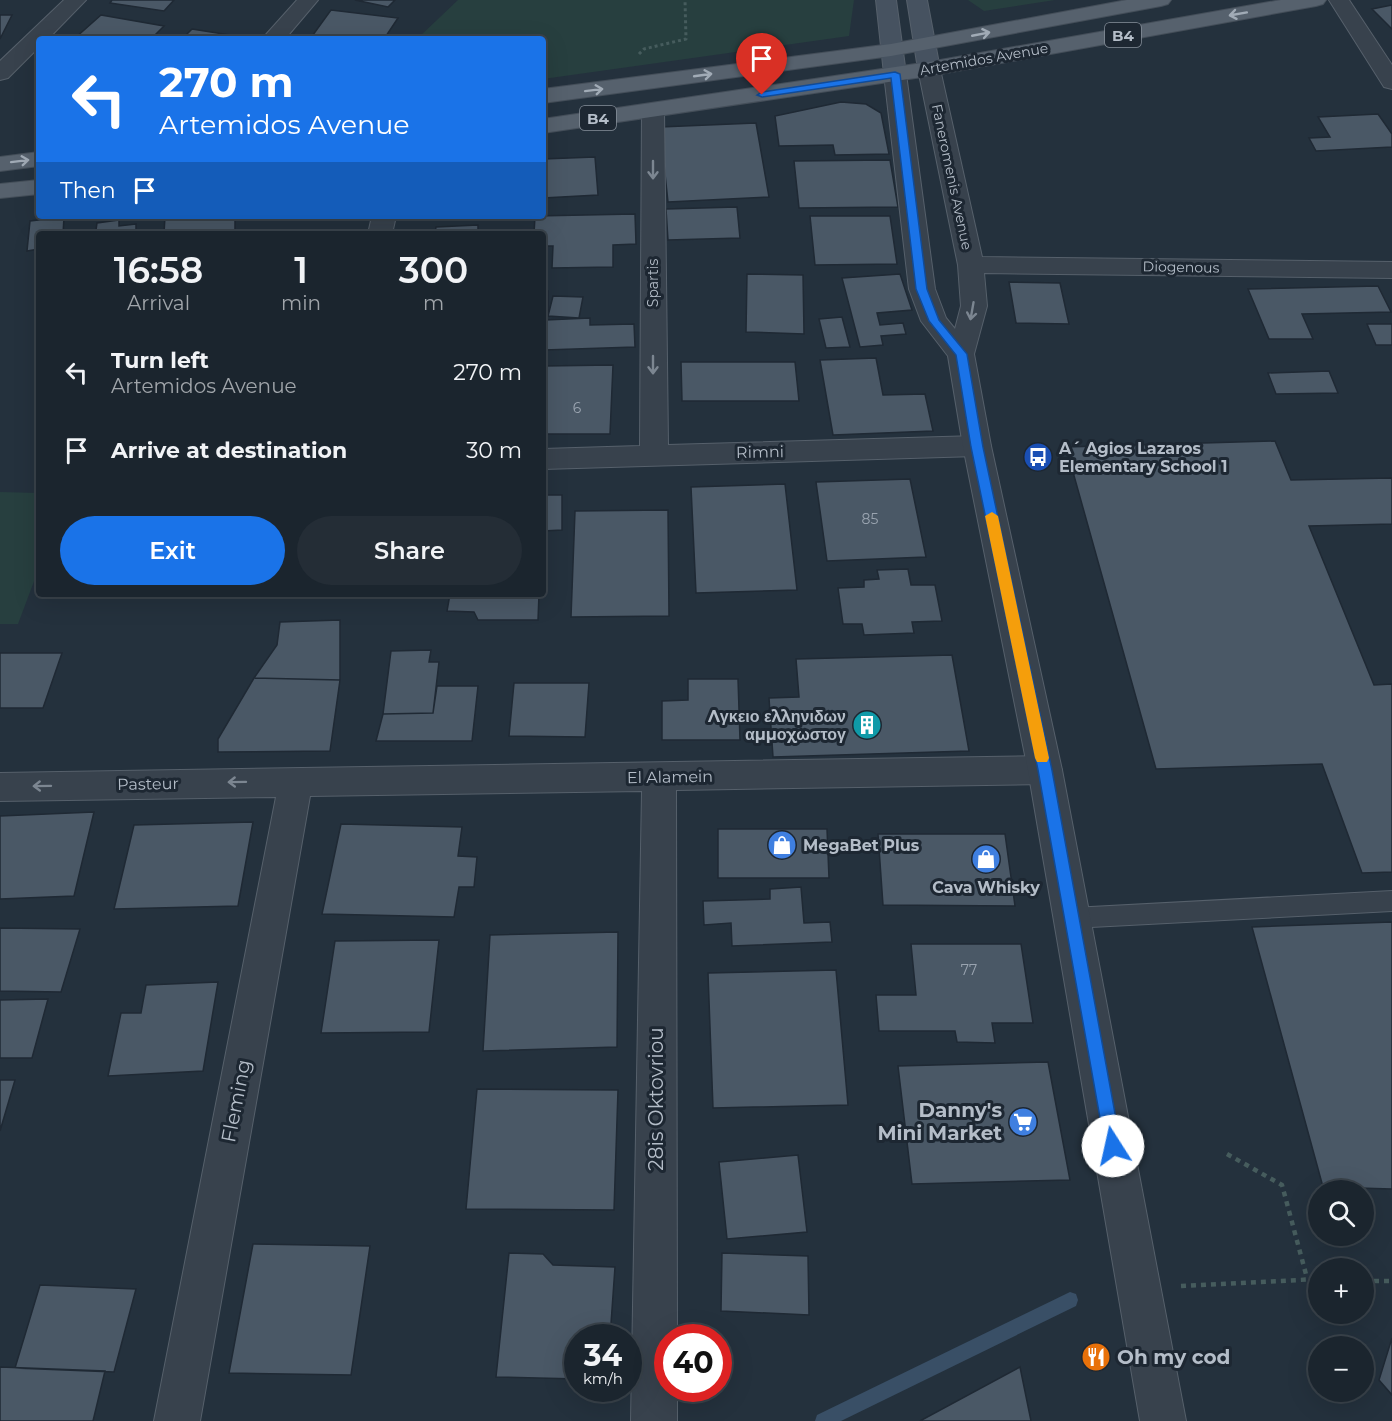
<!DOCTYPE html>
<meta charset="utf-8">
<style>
body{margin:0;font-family:Montserrat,sans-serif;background:#242d36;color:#f1f3f6;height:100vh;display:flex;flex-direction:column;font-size:22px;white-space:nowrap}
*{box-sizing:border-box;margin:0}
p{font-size:20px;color:#a0a5aa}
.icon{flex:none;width:33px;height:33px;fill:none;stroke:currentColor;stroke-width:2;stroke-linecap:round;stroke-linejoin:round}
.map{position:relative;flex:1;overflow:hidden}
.sheet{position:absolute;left:36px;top:231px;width:510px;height:366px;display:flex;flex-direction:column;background:#1b252e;border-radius:6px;box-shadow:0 6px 24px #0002,0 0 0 2px #39424a}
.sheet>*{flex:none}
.top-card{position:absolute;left:36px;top:36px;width:510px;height:183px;border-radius:6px;box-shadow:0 6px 24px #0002,0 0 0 2px #39424a;background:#1a73e8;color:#fff;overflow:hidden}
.tools{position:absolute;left:1308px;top:1180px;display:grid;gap:12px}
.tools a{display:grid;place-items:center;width:66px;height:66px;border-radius:50%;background:#1b252e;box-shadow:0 6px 24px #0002,0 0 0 2px #39424a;font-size:30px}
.speed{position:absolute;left:564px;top:1324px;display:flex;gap:12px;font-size:30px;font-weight:700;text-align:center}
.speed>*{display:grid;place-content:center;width:78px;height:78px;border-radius:50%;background:#1b252e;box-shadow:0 6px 24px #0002,0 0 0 2px #39424a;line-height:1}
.speed small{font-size:15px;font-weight:400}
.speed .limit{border:9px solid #d22;background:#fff;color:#111}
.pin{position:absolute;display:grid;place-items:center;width:51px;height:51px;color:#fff;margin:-62px -26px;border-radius:50% 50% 50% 0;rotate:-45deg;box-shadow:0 0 6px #0007}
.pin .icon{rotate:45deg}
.me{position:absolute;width:66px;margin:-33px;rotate:350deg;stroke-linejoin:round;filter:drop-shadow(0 0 4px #0008)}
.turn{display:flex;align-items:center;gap:21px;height:126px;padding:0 24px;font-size:27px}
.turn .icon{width:78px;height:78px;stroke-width:2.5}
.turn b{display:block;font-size:42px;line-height:51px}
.then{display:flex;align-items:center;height:57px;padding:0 24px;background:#0003;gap:12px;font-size:22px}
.eta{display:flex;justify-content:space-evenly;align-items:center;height:102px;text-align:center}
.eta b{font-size:36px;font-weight:600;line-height:42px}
.button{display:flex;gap:12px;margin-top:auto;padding:12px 24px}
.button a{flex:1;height:69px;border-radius:36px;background:#1a73e8;color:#fff;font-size:24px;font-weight:600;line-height:69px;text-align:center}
.button a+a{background:#242d36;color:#f1f3f6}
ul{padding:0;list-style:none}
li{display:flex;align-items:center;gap:18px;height:78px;padding:0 24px}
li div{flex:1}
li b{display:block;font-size:22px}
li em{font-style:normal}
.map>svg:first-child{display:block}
</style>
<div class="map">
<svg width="1392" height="1421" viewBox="0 0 1392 1421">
<rect width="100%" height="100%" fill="#24313d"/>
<!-- green -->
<path fill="#273f3f" d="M 458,0 L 854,0 L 849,36 L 543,79 L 543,39 L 417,39 Z
M 968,0 L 1055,0 L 984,11 Z
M 0,492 L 39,493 L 39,568 L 18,624 L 0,624 Z"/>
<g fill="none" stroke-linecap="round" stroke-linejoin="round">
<!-- stream -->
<path fill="#394f66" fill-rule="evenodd" d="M 1070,1292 L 1076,1294 L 1078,1300 L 1076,1306 L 841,1421 L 815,1421 L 817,1415 Z"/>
</g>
<!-- building -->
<path fill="#4a5866" stroke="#1f2934" stroke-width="1.5" d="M 112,0 L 174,0 L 164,11 L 110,3 Z
M 355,0 L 395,0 L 388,7 Z
M 1392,5 L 1392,29 L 1372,9 Z
M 331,10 L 398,18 L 384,39 L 310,39 Z
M 0,15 L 12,15 L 0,39 Z
M 101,15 L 164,26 L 151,39 L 74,39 Z
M 192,29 L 255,39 L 182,39 Z
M 841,102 L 866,104 L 881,113 L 889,154 L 835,155 L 833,145 L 779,146 L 775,116 Z
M 1378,114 L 1392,134 L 1392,147 L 1316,151 L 1309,138 L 1330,137 L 1318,117 Z
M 756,123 L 769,197 L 668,202 L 660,127 Z
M 595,157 L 598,195 L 543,198 L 543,159 Z
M 890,160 L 898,207 L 799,208 L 794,161 Z
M 737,207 L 740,238 L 668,240 L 666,209 Z
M 635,214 L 636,244 L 613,245 L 613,267 L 552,268 L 553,246 L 543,246 L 543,234 L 534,234 L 535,216 Z
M 165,216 L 235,216 L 235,234 L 164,234 Z
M 810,216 L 890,216 L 897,264 L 815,265 Z
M 64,217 L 63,234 L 39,234 L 39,249 L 27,251 L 30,221 Z
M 119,220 L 119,226 L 136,224 L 136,234 L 70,234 L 96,230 L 97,223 Z
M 478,225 L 478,234 L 435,234 L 436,227 Z
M 747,274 L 803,275 L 804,334 L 746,332 Z
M 900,274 L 912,310 L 877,313 L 880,325 L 903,323 L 906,334 L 881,336 L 883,345 L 860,347 L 842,278 Z
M 1009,282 L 1060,283 L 1069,324 L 1016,323 Z
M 1378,286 L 1391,312 L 1302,314 L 1313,339 L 1269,339 L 1248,289 Z
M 543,291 L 548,291 L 548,316 L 543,317 Z
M 553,296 L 583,297 L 579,318 L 548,316 Z
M 842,317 L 850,347 L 826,348 L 819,319 Z
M 590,318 L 590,325 L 634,324 L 635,347 L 544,350 L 545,320 Z
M 1367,324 L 1392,324 L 1392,345 L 1376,345 Z
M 876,358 L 883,395 L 925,394 L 933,431 L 833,435 L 820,360 Z
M 681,362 L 795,362 L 799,401 L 682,401 Z
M 613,365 L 610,434 L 543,434 L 544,366 Z
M 1329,371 L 1338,393 L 1276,394 L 1268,373 Z
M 1275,441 L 1291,480 L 1392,478 L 1392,524 L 1309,526 L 1374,685 L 1392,684 L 1392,872 L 1362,873 L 1322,764 L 1156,769 L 1066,447 Z
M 910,479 L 926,557 L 827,561 L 816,482 Z
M 785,484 L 797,590 L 696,593 L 691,487 Z
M 543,495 L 562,495 L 562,530 L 543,531 Z
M 668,510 L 669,616 L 571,617 L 575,511 Z
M 908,569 L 911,585 L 935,585 L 942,621 L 912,622 L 914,633 L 864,635 L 862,624 L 843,624 L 838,588 L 864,587 L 864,580 L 879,579 L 877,570 Z
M 450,594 L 539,594 L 538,620 L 478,620 L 474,612 L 447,611 Z
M 340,620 L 340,680 L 254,678 L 277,645 L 280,622 Z
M 431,650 L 429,662 L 439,662 L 433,713 L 383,714 L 391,651 Z
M 0,653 L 62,653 L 43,708 L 0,708 Z
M 952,655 L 969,751 L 773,757 L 769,698 L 799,697 L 796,659 Z
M 254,678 L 340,680 L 330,751 L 218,752 L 218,739 Z
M 688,679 L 738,679 L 740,740 L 662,740 L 662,701 L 688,700 Z
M 514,683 L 589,683 L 585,737 L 509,736 Z
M 437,686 L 478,686 L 472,741 L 376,741 L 383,714 L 433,713 Z
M 94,812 L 74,896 L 0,899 L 0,816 Z
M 253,822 L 238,906 L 114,909 L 134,825 Z
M 341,824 L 462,827 L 458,856 L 477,857 L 474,887 L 459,887 L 454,917 L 322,914 Z
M 718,829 L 827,829 L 829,878 L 718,878 Z
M 878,834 L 1005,834 L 1015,906 L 883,905 Z
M 801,887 L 804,923 L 830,922 L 832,942 L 732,946 L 731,923 L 704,925 L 703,901 L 770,899 L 770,889 Z
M 1392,922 L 1392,1189 L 1323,1187 L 1252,927 Z
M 0,928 L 80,929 L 61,992 L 0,991 Z
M 618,932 L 617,1047 L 483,1051 L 490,935 Z
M 439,940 L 429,1032 L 321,1033 L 335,941 Z
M 911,944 L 1021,944 L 1033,1023 L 992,1023 L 995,1043 L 957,1042 L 955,1031 L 879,1031 L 876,995 L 916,995 Z
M 836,970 L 848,1105 L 713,1108 L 708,973 Z
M 218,982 L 203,1071 L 108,1076 L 121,1013 L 141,1013 L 146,985 Z
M 48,999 L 32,1058 L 0,1058 L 0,1000 Z
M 1048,1062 L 1070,1180 L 912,1184 L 898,1066 Z
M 0,1080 L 15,1080 L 0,1131 Z
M 477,1089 L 618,1090 L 614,1210 L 466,1209 Z
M 798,1155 L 807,1232 L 727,1239 L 719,1162 Z
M 253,1244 L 370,1246 L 351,1375 L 229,1373 Z
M 509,1253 L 543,1254 L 553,1265 L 615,1267 L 610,1338 L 578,1338 L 578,1379 L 496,1377 Z
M 722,1253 L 808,1256 L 809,1315 L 721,1311 Z
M 40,1285 L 136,1289 L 114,1372 L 15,1368 Z
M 1392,1338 L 1392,1395 L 1379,1380 Z
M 0,1367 L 105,1371 L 93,1421 L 0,1421 Z
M 1020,1367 L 1031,1421 L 920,1421 Z"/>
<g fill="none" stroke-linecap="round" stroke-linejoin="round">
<!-- service casing -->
<g stroke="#56606b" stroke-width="2">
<path id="service" d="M 1392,891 L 1392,911 L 1072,928 L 1064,925 L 1061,918 L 1064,911 L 1072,908 Z"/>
</g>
<!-- minor casing -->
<g stroke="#56606b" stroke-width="2">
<path id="minor" d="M 64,0 L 86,0 L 48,39 L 39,39 L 39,47 L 8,78 L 0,80 L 0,61 Z
M 297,0 L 318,0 L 285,39 L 262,39 Z
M 1329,0 L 1349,0 L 1392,65 L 1392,89 L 1384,87 Z
M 653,104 L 661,106 L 664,111 L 668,445 L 977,436 L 987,439 L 991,446 L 987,453 L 977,456 L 543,469 L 543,449 L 640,446 L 642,111 L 645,106 Z
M 372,216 L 396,216 L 392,234 L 368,234 Z
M 1045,756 L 1057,760 L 1062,770 L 1057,780 L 1045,784 L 676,790 L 677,1338 L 668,1338 L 668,1389 L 677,1389 L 677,1421 L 631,1421 L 642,791 L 310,796 L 200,1421 L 154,1421 L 276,797 L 0,801 L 0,773 Z"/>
</g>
<!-- tertiary casing -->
<g stroke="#56606b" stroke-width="2">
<path id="tertiary" d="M 929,62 L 937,64 L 940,69 L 982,257 L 1392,262 L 1392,278 L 984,273 L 987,306 L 974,354 L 991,446 L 1062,770 L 1186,1421 L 1140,1421 L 1028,770 L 963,446 L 948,356 L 921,321 L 909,289 L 884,74 L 887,69 L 895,67 L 903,69 L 906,74 L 935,289 L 946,318 L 955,329 L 961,306 L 958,265 L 918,69 L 921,64 Z"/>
</g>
<!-- secondary casing -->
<g stroke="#56606b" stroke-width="2">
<path id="secondary" d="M 876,0 L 896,0 L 906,74 L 903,79 L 895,81 L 887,79 L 884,74 Z
M 907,0 L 927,0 L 940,69 L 937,74 L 929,76 L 921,74 L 918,69 Z"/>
</g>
<!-- primary casing -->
<g stroke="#444e59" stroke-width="2">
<path id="primary" d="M 1127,0 L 1171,0 L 1168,4 L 1161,6 L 891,56 L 543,103 L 543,89 L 891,44 Z
M 1281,0 L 1326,0 L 1323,4 L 1316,6 L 929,76 L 543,133 L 543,119 L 929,62 Z
M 39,152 L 39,166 L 0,171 L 0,157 Z
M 39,180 L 39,194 L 0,198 L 0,184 Z"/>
</g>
<!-- path-far1 -->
<path stroke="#465c5d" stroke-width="3" stroke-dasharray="3 3" stroke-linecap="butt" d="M 639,54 L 644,49 L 686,39 L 685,0"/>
<!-- path -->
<path stroke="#465c5d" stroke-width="4.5" stroke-dasharray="5 5" stroke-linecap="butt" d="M 1227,1154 L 1282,1185 L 1307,1278
M 1364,1281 L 1389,1281
M 1181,1286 L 1318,1279"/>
<!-- service -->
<use href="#service" fill="#38424d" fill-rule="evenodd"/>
<!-- minor -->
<use href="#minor" fill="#38424d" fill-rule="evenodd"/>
<!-- tertiary -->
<use href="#tertiary" fill="#38424d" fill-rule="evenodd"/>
<!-- secondary -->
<use href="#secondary" fill="#465260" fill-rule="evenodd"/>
<!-- primary -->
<use href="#primary" fill="#56616d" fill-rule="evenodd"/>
</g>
<!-- one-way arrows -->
<defs><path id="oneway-shaft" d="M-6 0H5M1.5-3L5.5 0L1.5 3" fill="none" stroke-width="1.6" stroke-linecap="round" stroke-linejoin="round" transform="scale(1.5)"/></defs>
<g stroke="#a1abb6">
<use href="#oneway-shaft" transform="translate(1238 14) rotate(170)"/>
<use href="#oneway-shaft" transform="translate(981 34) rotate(-11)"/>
<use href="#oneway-shaft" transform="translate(703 75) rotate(-8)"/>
<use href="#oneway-shaft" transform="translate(594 90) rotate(-7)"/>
<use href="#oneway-shaft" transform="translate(20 161) rotate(-7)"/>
</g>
<g stroke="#7c8691">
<use href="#oneway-shaft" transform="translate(653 170) rotate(90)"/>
<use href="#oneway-shaft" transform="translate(972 311) rotate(100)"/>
<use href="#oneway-shaft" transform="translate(653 365) rotate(90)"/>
<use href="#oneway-shaft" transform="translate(237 782) rotate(179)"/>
<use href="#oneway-shaft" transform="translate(42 786) rotate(179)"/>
</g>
<!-- route -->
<path fill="#1a73e8" stroke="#114b97" stroke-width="1.5" d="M 895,72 L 900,74 L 927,289 L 939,320 L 967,354 L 983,447 L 1052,770 L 1121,1146 L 1119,1152 L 1113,1154 L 1107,1152 L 1105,1146 L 1038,770 L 971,447 L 956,355 L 929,321 L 916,289 L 891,78 L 762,97 L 757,95 L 762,92 Z"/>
<!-- slow -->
<path fill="#f59e0b" d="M 992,512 L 998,516 L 1049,758 L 1047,762 L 1037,762 L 1035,758 L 985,516 Z"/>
<!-- icons -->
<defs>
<g id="bus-disc" transform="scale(1.5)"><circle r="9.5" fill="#1a4fb4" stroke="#1d2732"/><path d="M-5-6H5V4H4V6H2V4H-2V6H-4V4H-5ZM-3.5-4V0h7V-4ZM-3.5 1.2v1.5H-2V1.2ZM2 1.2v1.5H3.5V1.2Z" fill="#fff"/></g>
<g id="building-disc" transform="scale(1.5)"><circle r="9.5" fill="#0f9aa8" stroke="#1d2732"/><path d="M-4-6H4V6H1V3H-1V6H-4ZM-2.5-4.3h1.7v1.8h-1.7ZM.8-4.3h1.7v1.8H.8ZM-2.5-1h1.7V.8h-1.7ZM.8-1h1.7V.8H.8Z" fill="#fff"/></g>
<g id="shop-disc" transform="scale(1.5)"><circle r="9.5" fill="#3f7fe0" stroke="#1d2732"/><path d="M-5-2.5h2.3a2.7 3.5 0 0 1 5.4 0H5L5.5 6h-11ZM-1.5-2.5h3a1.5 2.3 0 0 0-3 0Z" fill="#fff"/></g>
<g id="supermarket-disc" transform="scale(1.5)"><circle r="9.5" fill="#3f7fe0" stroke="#1d2732"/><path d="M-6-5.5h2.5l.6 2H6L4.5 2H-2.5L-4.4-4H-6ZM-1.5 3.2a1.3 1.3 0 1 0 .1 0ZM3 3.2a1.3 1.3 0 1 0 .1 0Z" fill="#fff"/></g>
<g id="restaurant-disc" transform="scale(1.5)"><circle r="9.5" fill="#e8710a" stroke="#1d2732"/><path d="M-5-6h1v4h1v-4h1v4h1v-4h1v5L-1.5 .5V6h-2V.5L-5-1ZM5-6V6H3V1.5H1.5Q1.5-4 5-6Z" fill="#fff"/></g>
</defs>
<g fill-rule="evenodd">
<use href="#bus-disc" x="1038" y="457"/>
<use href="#building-disc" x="867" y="725"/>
<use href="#shop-disc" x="782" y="845"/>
<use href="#shop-disc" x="986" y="859"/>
<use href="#supermarket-disc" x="1023" y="1122"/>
<use href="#restaurant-disc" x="1096" y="1357"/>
</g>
<g text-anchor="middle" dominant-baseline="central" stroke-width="6" stroke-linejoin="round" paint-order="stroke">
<!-- far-street labels -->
<g font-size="14" fill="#b4bdc8" stroke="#1d2732">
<text transform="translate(984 59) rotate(-10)">Artemidos Avenue</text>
<text transform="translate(952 177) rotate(78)">Faneromenis Avenue</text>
<text transform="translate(1181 267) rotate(1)">Diogenous</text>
<text transform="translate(653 283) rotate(-90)">Spartis</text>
</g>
<!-- number labels -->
<g font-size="14" fill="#9aa4b0">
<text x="577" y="408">6</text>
<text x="870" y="519">85</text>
<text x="969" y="970">77</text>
</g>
<!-- shield labels -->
<g fill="#1d2732" stroke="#87909b" stroke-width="1.5">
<rect x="1105" y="23" width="36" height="24" rx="4.5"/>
<rect x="580" y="106" width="36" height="24" rx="4.5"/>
</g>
<g font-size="15" font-weight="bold" fill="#b4bdc8">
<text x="1123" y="35">B4</text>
<text x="598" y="118">B4</text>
</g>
<!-- poi labels -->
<g font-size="16" font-weight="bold" fill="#b4bdc8" stroke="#1d2732" text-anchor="start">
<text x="1059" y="448">A´ Agios Lazaros<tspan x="1059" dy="18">Elementary School 1</tspan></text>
<text x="846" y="716" text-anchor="end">Λγκειο ελληνιδων<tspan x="846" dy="18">αμμοχωστογ</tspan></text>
<text x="803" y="845">MegaBet Plus</text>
<text x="986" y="887" text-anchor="middle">Cava Whisky</text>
</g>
<!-- street labels -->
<g font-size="16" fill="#b4bdc8" stroke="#1d2732">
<text transform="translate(760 452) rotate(-1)">Rimni</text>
<text transform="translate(670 777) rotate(-1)">El Alamein</text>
<text transform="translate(148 784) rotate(-1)">Pasteur</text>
</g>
<!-- near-street labels -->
<g font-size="20" fill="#b4bdc8" stroke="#1d2732">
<text transform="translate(656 1099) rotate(-90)">28is Oktovriou</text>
<text transform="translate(236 1101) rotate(-79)">Fleming</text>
</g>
<!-- near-poi labels -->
<g font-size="20" font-weight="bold" fill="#b4bdc8" stroke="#1d2732" text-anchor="end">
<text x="1002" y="1110">Danny's<tspan x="1002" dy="23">Mini Market</tspan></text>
<text x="1117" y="1357" text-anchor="start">Oh my cod</text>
</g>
</g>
</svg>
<div class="tools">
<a><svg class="icon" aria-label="search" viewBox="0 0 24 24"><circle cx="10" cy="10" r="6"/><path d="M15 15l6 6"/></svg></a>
<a>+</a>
<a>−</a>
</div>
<div class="speed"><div>34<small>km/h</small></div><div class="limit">40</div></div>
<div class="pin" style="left:762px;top:95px;background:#d93025"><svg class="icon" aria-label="arrive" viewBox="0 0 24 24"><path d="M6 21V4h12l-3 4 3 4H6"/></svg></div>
<svg class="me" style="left:1113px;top:1146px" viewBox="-20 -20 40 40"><circle r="19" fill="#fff"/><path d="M0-13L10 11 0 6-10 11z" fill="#1a73e8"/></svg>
<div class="top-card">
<div class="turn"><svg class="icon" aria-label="left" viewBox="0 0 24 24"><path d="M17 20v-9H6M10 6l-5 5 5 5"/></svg><div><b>270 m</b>Artemidos Avenue</div></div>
<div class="then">Then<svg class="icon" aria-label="arrive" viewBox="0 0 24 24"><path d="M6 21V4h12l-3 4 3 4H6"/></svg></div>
</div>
<section class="sheet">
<div class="eta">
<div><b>16:58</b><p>Arrival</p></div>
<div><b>1</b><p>min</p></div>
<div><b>300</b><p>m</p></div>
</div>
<ul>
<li><svg class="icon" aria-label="left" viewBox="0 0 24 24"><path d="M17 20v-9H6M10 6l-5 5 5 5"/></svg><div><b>Turn left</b><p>Artemidos Avenue</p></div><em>270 m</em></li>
<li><svg class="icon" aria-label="arrive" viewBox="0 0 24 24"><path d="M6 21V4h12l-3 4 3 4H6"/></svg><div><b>Arrive at destination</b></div><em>30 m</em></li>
</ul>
<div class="button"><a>Exit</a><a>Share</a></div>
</section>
</div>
